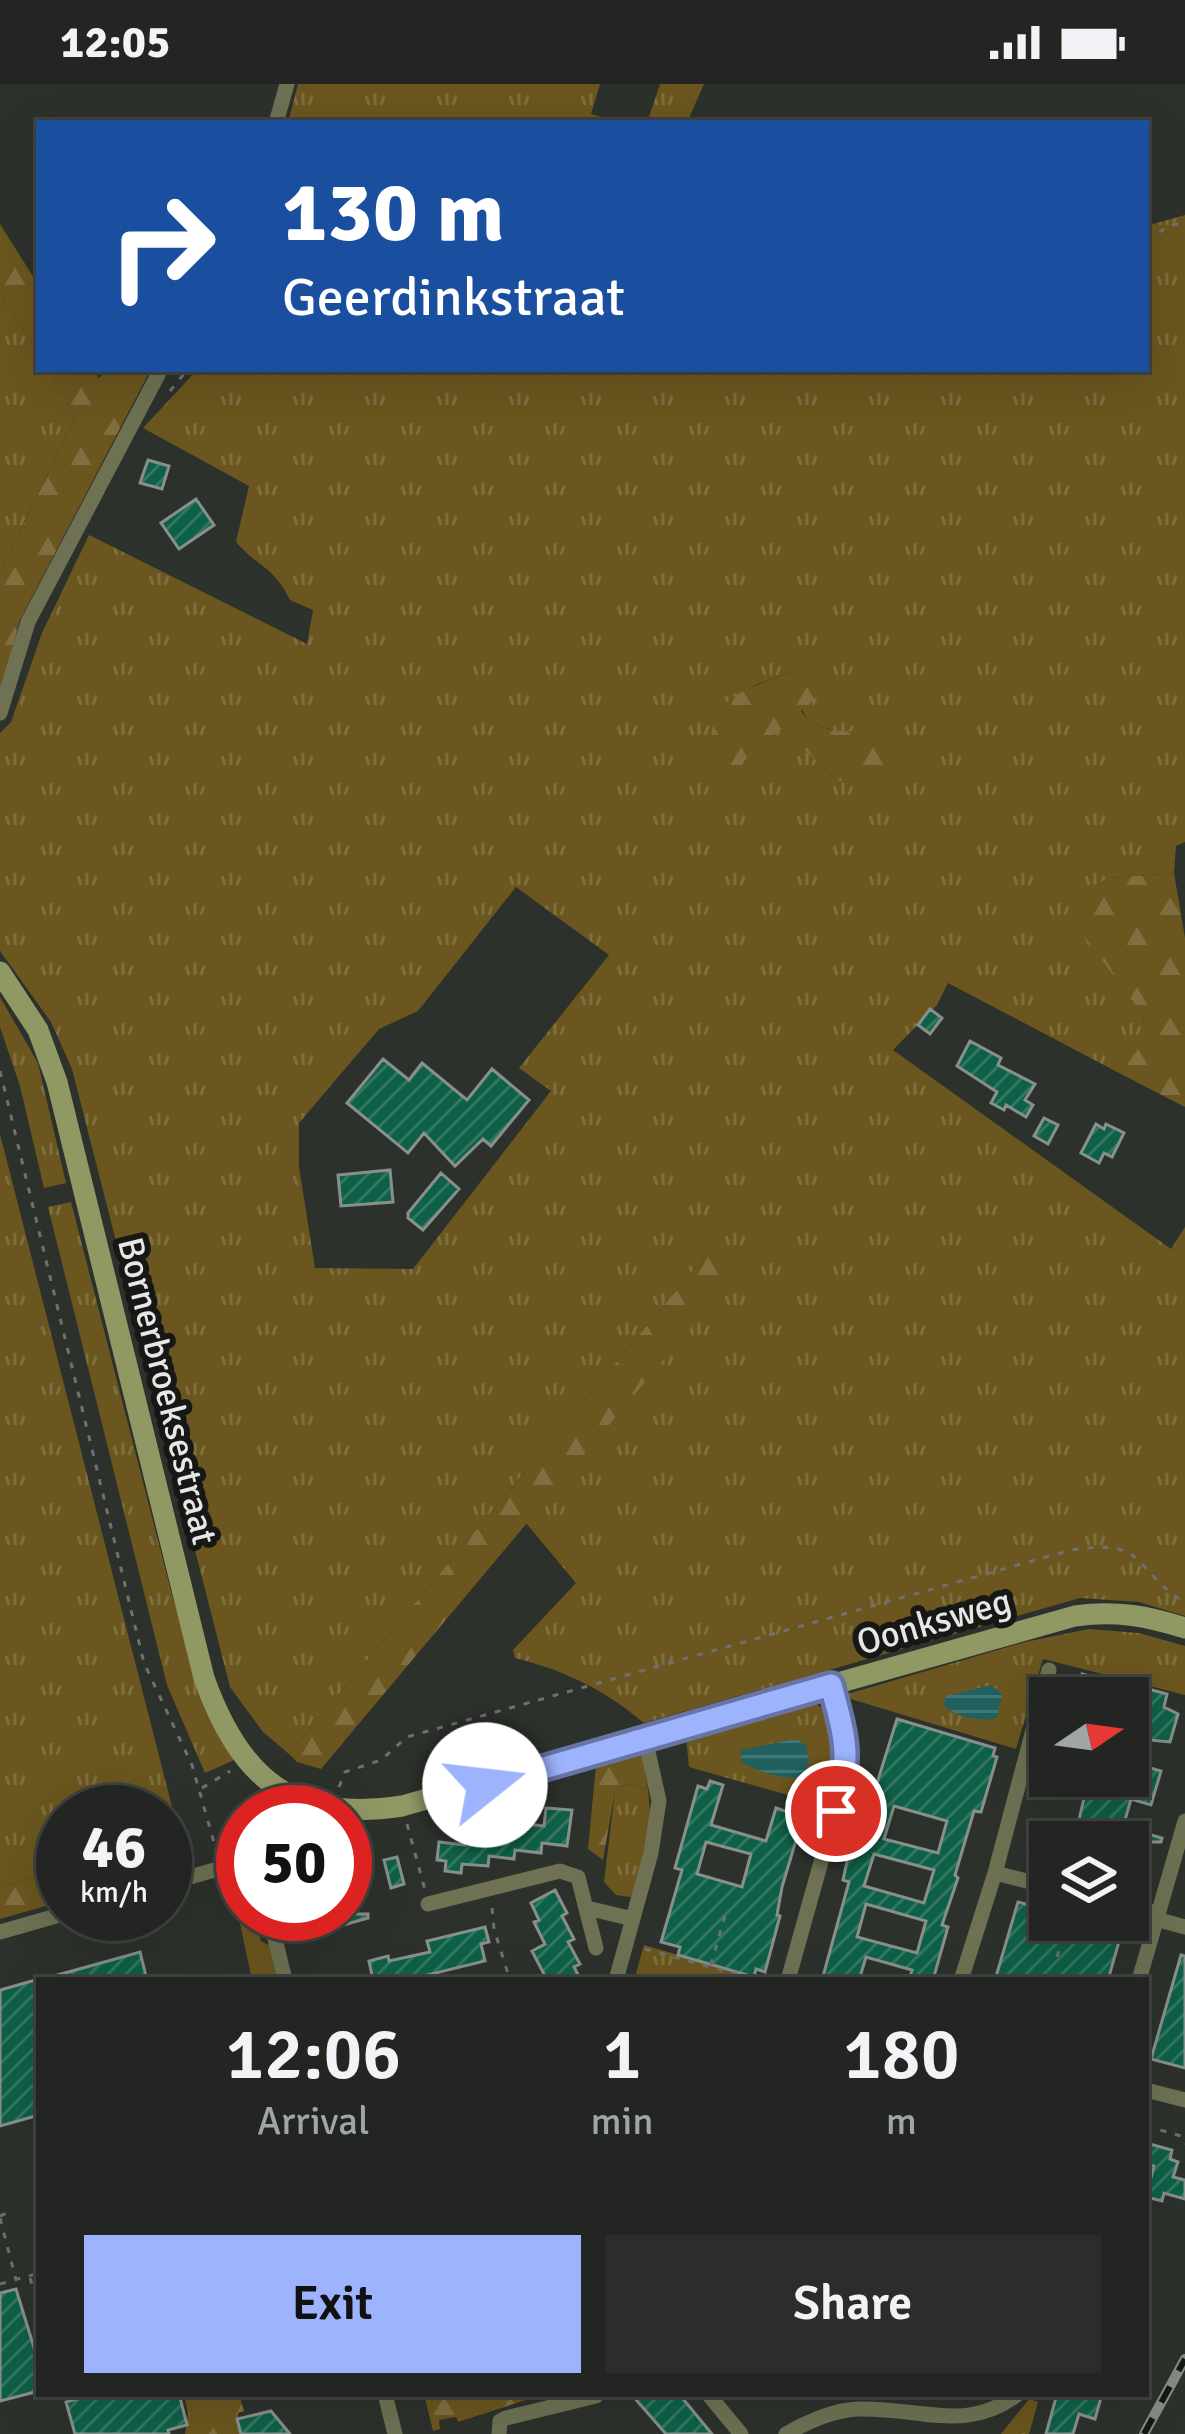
<!DOCTYPE html>
<style>
body{margin:0;font-family:Signika,sans-serif;background:#2a2d2a;color:#f1f3f6;height:100vh;display:flex;flex-direction:column;font-size:45px;white-space:nowrap}
*{box-sizing:border-box;margin:0}
p{font-size:39px;color:#a2a5a5}
.icon{flex:none;width:66px;height:66px;fill:none;stroke:currentColor;stroke-width:2;stroke-linecap:round;stroke-linejoin:round}
.map{position:relative;flex:1;overflow:hidden}
.sheet{position:absolute;left:36px;top:1893px;width:1113px;height:420px;display:flex;flex-direction:column;background:#222521;border-radius:0px;box-shadow:0 12px 48px #0002,0 0 0 3px #3f423f}
.sheet>*{flex:none}
.top-card{position:absolute;left:36px;top:36px;width:1113px;height:252px;border-radius:0px;box-shadow:0 12px 48px #0002,0 0 0 3px #3f423f;background:#1a4fa0;color:#fff;overflow:hidden}
.needle{width:78px;rotate:77deg}
.controls{position:absolute;left:1029px;top:1593px;display:grid;gap:24px}
.controls a{display:grid;place-items:center;width:120px;height:120px;border-radius:0px;background:#222521;box-shadow:0 12px 48px #0002,0 0 0 3px #3f423f;font-size:60px}
.speed{position:absolute;left:36px;top:1701px;display:flex;gap:24px;font-size:60px;font-weight:700;text-align:center}
.speed>*{display:grid;place-content:center;width:156px;height:156px;border-radius:50%;background:#222521;box-shadow:0 12px 48px #0002,0 0 0 3px #3f423f;line-height:1}
.speed small{font-size:30px;font-weight:400}
.speed .limit{border:18px solid #d22;background:#fff;color:#111}
.pin{position:absolute;display:grid;place-items:center;width:102px;height:102px;color:#fff;margin:-51px;border:6px solid #fff;border-radius:50%;box-shadow:0 3px 12px #0007}
.me{position:absolute;width:132px;margin:-66px;rotate:74deg;stroke-linejoin:round;filter:drop-shadow(0 0 9px #0008)}
.turn{display:flex;align-items:center;gap:42px;height:252px;padding:0 48px;font-size:54px}
.turn .icon{width:156px;height:156px;stroke-width:2.5}
.turn b{display:block;font-size:84px;line-height:102px}
.eta{display:flex;justify-content:space-evenly;align-items:center;height:204px;text-align:center}
.eta b{font-size:72px;font-weight:600;line-height:84px}
.action{display:flex;gap:24px;margin-top:auto;padding:24px 48px}
.action a{flex:1;height:138px;border-radius:0px;background:#9eb3fd;color:#111;font-size:48px;font-weight:600;line-height:138px;text-align:center}
.action a+a{background:#2a2d2a;color:#f1f3f6}
.status{display:flex;justify-content:space-between;align-items:center;height:84px;padding:0 60px;background:#222521;direction:ltr}
.status svg{height:33px;fill:currentColor}
.map>svg:first-child{display:block}
</style>
<div class="status"><b>12:05</b><svg viewBox="0 0 49 12"><path d="M0 12V9h3v3zM5 12V6h3v6zM10 12V3h3v9zM15 12V0h3v12zM26 1h20v11H26zM47 4h2v5h-2z"/></svg></div>
<div class="map">
<svg width="1185" height="2350" viewBox="0 0 1185 2350">
<defs>
<pattern id="grass-tufts" width="24" height="20" patternUnits="userSpaceOnUse" patternTransform="scale(3)"><rect width="24" height="20" fill="#6a561e"/><path d="M3 7l-1-3M5 7V3M7 7l1-3M15 17l-1-3M17 17v-4M19 17l1-3" fill="none" stroke="#7f6e3f"/></pattern>
<pattern id="forest-firs" width="22" height="20" patternUnits="userSpaceOnUse" patternTransform="scale(3)"><rect width="22" height="20" fill="#6a561e"/><path d="M5 1l3.5 6h-7zM16 11l3.5 6h-7z" fill="#7f6e3f"/></pattern>
<pattern id="water-rules" width="6" height="5" patternUnits="userSpaceOnUse" patternTransform="scale(3)"><rect width="6" height="5" fill="#21605f"/><path d="M0 2.5h6" fill="none" stroke="#417776"/></pattern>
<pattern id="building-hatch" width="6" height="6" patternUnits="userSpaceOnUse" patternTransform="scale(3)"><rect width="6" height="6" fill="#0f6048"/><path d="M-1 1l2-2M0 6l6-6M5 7l2-2" fill="none" stroke="#327762"/></pattern>
</defs>
<rect width="100%" height="100%" fill="#2d312c"/>
<!-- grass -->
<path fill="url(#grass-tufts)" fill-rule="evenodd" d="M 298,0 L 600,0 L 591,30 L 623,39 L 288,39 Z
M 660,0 L 704,0 L 689,34 L 702,39 L 647,39 Z
M 1185,131 L 1185,758 L 1176,762 L 1174,789 L 1109,794 L 1121,900 L 1143,931 L 1145,949 L 1139,969 L 1121,990 L 948,899 L 937,921 L 893,966 L 1171,1165 L 1185,1143 L 1185,1532 L 1139,1518 L 1080,1514 L 644,1639 C 605,1606 564,1586 515,1574 L 513,1566 L 576,1499 L 526,1439 L 737,1187 L 710,1166 L 289,1670 L 263,1648 L 230,1603 L 72,985 L 51,938 L 0,867 L 0,649 L 11,638 L 42,549 L 89,451 L 307,560 L 313,526 L 290,516 C 274,483 259,484 236,458 L 249,402 L 143,344 L 198,285 L 1146,285 L 1146,142 ZM 795,587 C 801,631 800,642 848,648 L 835,695 L 782,643 L 729,616 L 757,600 ZM 516,803 L 609,871 L 519,984 L 551,1007 L 413,1185 L 315,1184 L 299,1083 L 299,1039 L 379,945 L 418,927 Z
M 0,210 L 39,271 L 39,285 L 48,285 L 76,331 L 0,489 Z
M 0,913 L 38,979 L 66,1099 L 44,1104 L 20,1002 L 0,943 Z
M 0,1050 L 179,1750 L 165,1754 L 165,1728 L 63,1728 L 63,1784 L 0,1803 Z
M 71,1118 L 171,1507 L 208,1629 L 234,1676 L 205,1689 L 167,1601 L 48,1123 Z
M 1089,1545 L 1139,1549 L 1185,1562 L 1185,1611 L 1043,1575 L 1016,1665 L 841,1612 L 1025,1558 Z
M 811,1617 L 832,1630 L 843,1674 L 840,1687 L 826,1684 L 816,1719 L 689,1683 L 686,1653 Z
M 628,1700 L 648,1705 L 651,1741 L 637,1814 L 616,1811 L 604,1798 L 615,1707 Z
M 231,1797 L 243,1806 L 243,1830 L 255,1830 L 261,1857 L 269,1861 L 277,1896 L 252,1896 Z
M 644,1861 L 765,1896 L 634,1896 Z
M 1029,2315 L 1038,2318 L 1029,2350 L 1001,2350 Z"/>
<!-- forest -->
<path fill="url(#forest-firs)" d="M 0,140 L 39,202 L 39,271 L 0,210 Z
M 48,285 L 92,285 L 99,294 L 109,285 L 151,285 L 19,538 L 0,618 L 0,489 L 76,331 Z
M 795,587 L 811,588 L 831,601 L 801,627 C 828,664 882,633 914,664 L 910,684 C 889,704 862,706 835,695 L 782,644 L 719,699 C 696,621 727,610 795,587 Z
M 1174,789 L 1185,854 L 1185,1023 L 1121,990 C 1136,965 1146,964 1143,931 L 1079,845 L 1067,813 L 1109,794 Z
M 710,1166 L 738,1187 L 321,1685 L 297,1678 L 289,1670 Z
M 642,1669 L 648,1705 L 628,1700 L 615,1707 L 603,1776 L 588,1765 L 596,1681 Z
M 179,1750 L 187,1781 L 165,1787 L 165,1754 Z
M 63,1784 L 63,1817 L 0,1835 L 0,1803 Z
M 190,2310 L 239,2310 L 244,2327 L 238,2329 L 241,2350 L 185,2350 L 188,2329 L 185,2315 Z
M 424,2310 L 534,2310 L 529,2315 L 458,2338 L 456,2333 L 439,2336 L 440,2345 L 433,2347 Z"/>
<!-- water -->
<path fill="url(#water-rules)" d="M 991,1601 L 1002,1610 L 997,1634 C 981,1639 955,1632 943,1621 L 946,1612 Z
M 796,1655 L 806,1661 L 809,1677 L 804,1691 C 786,1699 758,1687 741,1678 L 741,1666 Z"/>
<!-- building -->
<path fill="url(#building-hatch)" stroke="#88908c" stroke-width="3" fill-rule="evenodd" d="M 148,376 L 169,382 L 162,405 L 140,399 Z
M 196,415 L 214,441 L 179,465 L 161,439 Z
M 930,925 L 942,934 L 930,950 L 918,941 Z
M 970,957 L 1001,974 L 998,981 L 1035,1000 L 1025,1016 L 1033,1021 L 1026,1033 L 1006,1021 L 1004,1026 L 991,1019 L 997,1008 L 957,982 Z
M 383,975 L 409,996 L 422,979 L 467,1016 L 492,985 L 529,1016 L 491,1062 L 483,1055 L 455,1082 L 424,1049 L 408,1069 L 347,1019 Z
M 1044,1034 L 1058,1041 L 1048,1060 L 1034,1052 Z
M 1096,1040 L 1104,1045 L 1106,1040 L 1124,1049 L 1112,1073 L 1104,1069 L 1099,1079 L 1081,1069 Z
M 390,1086 L 393,1118 L 341,1122 L 338,1091 Z
M 441,1089 L 459,1105 L 423,1146 L 408,1134 L 408,1129 Z
M 1082,1590 L 1101,1595 L 1095,1614 L 1067,1614 L 1072,1596 L 1080,1598 Z
M 1141,1603 L 1167,1610 L 1164,1623 L 1178,1630 L 1170,1658 L 1150,1656 L 1143,1682 L 1161,1687 L 1151,1721 L 1131,1715 L 1123,1743 L 1162,1754 L 1161,1758 L 1074,1758 L 1089,1692 L 1128,1696 L 1128,1648 L 1141,1652 L 1150,1620 L 1137,1617 Z
M 897,1635 L 995,1664 L 993,1672 L 997,1673 L 981,1728 L 974,1727 L 955,1791 L 958,1794 L 942,1841 L 948,1843 L 933,1896 L 909,1896 L 912,1886 L 866,1873 L 859,1896 L 822,1896 L 849,1798 L 843,1796 L 854,1745 L 863,1714 L 872,1715 ZM 894,1722 L 947,1737 L 938,1769 L 884,1755 ZM 874,1770 L 934,1786 L 924,1819 L 864,1802 ZM 866,1820 L 926,1837 L 917,1869 L 857,1853 Z
M 710,1697 L 723,1701 L 711,1741 L 766,1757 L 776,1724 L 803,1733 L 782,1803 L 777,1831 L 780,1832 L 765,1888 L 756,1885 L 754,1893 L 678,1871 L 680,1863 L 661,1858 L 682,1786 L 675,1784 L 698,1702 L 707,1705 ZM 706,1758 L 751,1770 L 742,1803 L 697,1790 Z
M 546,1724 L 572,1726 L 567,1762 L 542,1759 L 541,1769 L 515,1766 L 514,1775 L 489,1772 L 488,1782 L 462,1780 L 461,1789 L 445,1787 L 446,1777 L 437,1776 L 439,1758 L 465,1761 L 465,1752 L 491,1754 L 492,1745 L 517,1748 L 518,1739 L 544,1742 Z
M 359,1771 L 363,1789 L 345,1793 L 345,1774 Z
M 397,1773 L 404,1800 L 391,1804 L 384,1776 Z
M 555,1806 L 567,1829 L 562,1832 L 574,1855 L 568,1858 L 580,1880 L 574,1883 L 581,1896 L 547,1896 L 532,1867 L 545,1860 L 534,1838 L 539,1836 L 531,1819 Z
M 1018,1818 L 1041,1824 L 1038,1836 L 1081,1836 L 1122,1847 L 1108,1896 L 995,1896 Z
M 314,1830 L 368,1830 L 368,1834 L 319,1848 Z
M 485,1843 L 489,1858 L 481,1860 L 485,1877 L 427,1891 L 428,1896 L 373,1896 L 369,1877 L 388,1872 L 389,1877 L 430,1868 L 427,1857 Z
M 140,1868 L 147,1896 L 54,1896 L 54,1892 Z
M 1181,1871 L 1185,1872 L 1185,1984 L 1151,1975 Z
M 39,1895 L 39,2031 L 0,2042 L 0,1906 Z
M 1146,2059 L 1172,2066 L 1170,2075 L 1178,2078 L 1173,2093 L 1185,2096 L 1185,2115 L 1164,2109 L 1162,2117 L 1146,2113 L 1154,2082 L 1146,2080 Z
M 16,2205 L 39,2280 L 39,2307 L 0,2317 L 0,2209 Z
M 76,2310 L 179,2310 L 187,2341 L 168,2346 L 169,2350 L 75,2350 L 66,2318 L 77,2315 Z
M 631,2310 L 679,2310 L 712,2350 L 666,2350 Z
M 1057,2310 L 1102,2310 L 1095,2335 L 1079,2330 L 1073,2350 L 1046,2350 Z
M 271,2327 L 290,2350 L 241,2350 L 237,2335 Z"/>
<g fill="none" stroke-linecap="round" stroke-linejoin="round">
<!-- path -->
<path stroke="#6e716d" stroke-width="3" stroke-dasharray="6 9" stroke-linecap="butt" d="M 683,39 L 692,39
M 1146,155 L 1172,141 L 1185,139
M 474,285 L 483,285
M 170,307 L 188,285
M 0,987 L 144,1579 L 192,1681 L 217,1769
M 339,1703 L 345,1688 L 381,1676 L 407,1653 L 1071,1466 C 1148,1454 1129,1482 1185,1519
M 202,1704 L 230,1687
M 407,1740 L 425,1806
M 492,1824 L 494,1845 L 510,1896
M 645,1865 L 758,1896
M 1057,1873 L 1068,1836
M 711,1881 L 725,1831
M 1146,2042 L 1181,2052 L 1185,2060
M 0,2132 L 7,2129
M 0,2134 L 16,2196
M 30,2194 L 39,2224
M 0,2200 L 39,2189"/>
<!-- street -->
<path stroke="#6e7253" stroke-width="15" d="M 276,39 L 287,0
M 0,629 L 28,538 L 161,285
M 275,1728 L 285,1711
M 995,1789 L 1050,1803
M 165,1800 L 243,1778
M 428,1820 L 560,1787 L 578,1793 L 596,1864
M 1128,1822 L 1158,1829
M 587,1824 L 633,1835
M 269,1830 L 285,1896
M 1156,1835 L 1185,1843
M 0,1848 L 63,1830
M 616,1896 L 651,1769 L 659,1717 L 645,1654
M 788,1896 L 847,1685 L 848,1660 L 831,1601
M 961,1896 L 995,1789 L 1049,1586
M 1139,1896 L 1185,1737
M 1146,2006 L 1185,2016
M 385,2310 L 395,2350
M 708,2310 L 741,2350
M 499,2350 L 500,2337 L 506,2334 L 596,2312
M 786,2350 C 807,2338 832,2326 858,2325 C 921,2323 966,2350 1018,2310"/>
<!-- secondary -->
<path stroke="#909864" stroke-width="21" d="M 0,888 L 38,946 L 57,998 L 204,1594 C 240,1695 292,1739 402,1722 L 1075,1532 C 1115,1526 1147,1532 1185,1544"/>
<!-- rail casing -->
<g stroke="#878b86" stroke-width="10">
<path id="rail" d="M 1144,2350 L 1185,2275"/>
</g>
<!-- rail -->
<use href="#rail" stroke="#171816" stroke-width="6" stroke-dasharray="18" stroke-linecap="butt"/>
</g>
<g fill="none" stroke-linecap="round" stroke-linejoin="round">
<!-- route casing -->
<g stroke="#6774a4" stroke-width="30">
<path id="route" d="M 485,1701 L 831,1601 C 846,1657 851,1671 836,1727"/>
</g>
<!-- route -->
<use href="#route" stroke="#9eb3fd" stroke-width="21"/>
</g>
<g text-anchor="middle" dominant-baseline="central" stroke-width="12" stroke-linejoin="round" paint-order="stroke">
<!-- street labels -->
<g font-size="36" fill="#e6e8e5" stroke="#171816">
<text transform="translate(167 1307) rotate(76)">Bornerbroeksestraat</text>
<text transform="translate(934 1538) rotate(-16)">Oonksweg</text>
</g>
</g>
</svg>
<div class="controls">
<a><svg class="needle" viewBox="-14 -14 28 28"><path d="M0-13l5 13h-10z" fill="#e53935"/><path d="M0 13l5-13h-10z" fill="#a2a5a5"/></svg></a>
<a><svg class="icon" aria-label="layers" viewBox="0 0 24 24"><path d="M12 4l9 5-9 5-9-5zM3 14l9 5 9-5"/></svg></a>
</div>
<div class="speed"><div>46<small>km/h</small></div><div class="limit">50</div></div>
<div class="pin" style="left:836px;top:1727px;background:#d93025"><svg class="icon" aria-label="arrive" viewBox="0 0 24 24"><path d="M6 21V4h12l-3 4 3 4H6"/></svg></div>
<svg class="me" style="left:485px;top:1701px" viewBox="-20 -20 40 40"><circle r="19" fill="#fff"/><path d="M0-13L10 11 0 6-10 11z" fill="#9eb3fd"/></svg>
<div class="top-card">
<div class="turn"><svg class="icon" aria-label="right" viewBox="0 0 24 24"><path d="M7 20v-9h11M14 6l5 5-5 5"/></svg><div><b>130 m</b>Geerdinkstraat</div></div>
</div>
<section class="sheet">
<div class="eta">
<div><b>12:06</b><p>Arrival</p></div>
<div><b>1</b><p>min</p></div>
<div><b>180</b><p>m</p></div>
</div>
<div class="action"><a>Exit</a><a>Share</a></div>
</section>
</div>
